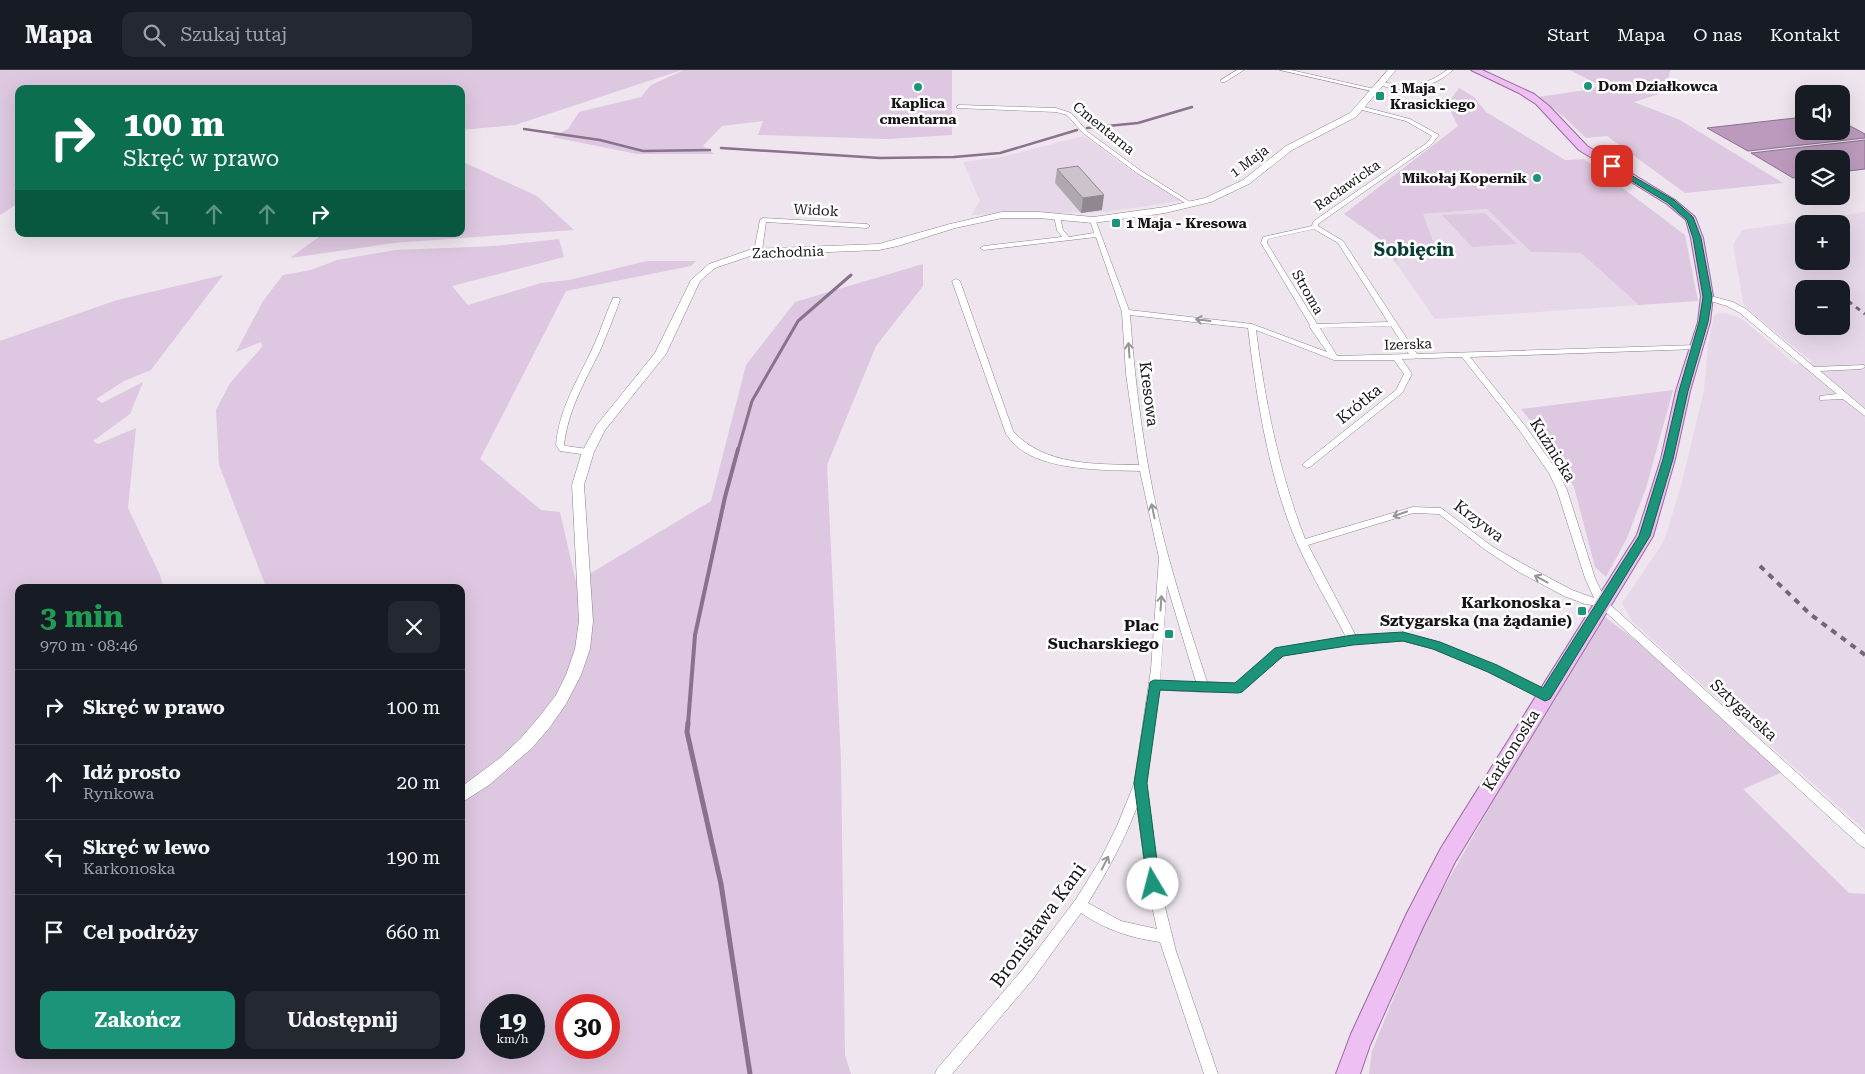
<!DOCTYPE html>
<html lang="pl">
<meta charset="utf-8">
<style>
body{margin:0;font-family:"Roboto Serif",serif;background:#242831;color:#f1f3f6;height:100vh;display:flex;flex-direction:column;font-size:19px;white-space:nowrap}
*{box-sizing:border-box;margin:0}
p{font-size:16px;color:#9ea1a6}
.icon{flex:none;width:28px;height:28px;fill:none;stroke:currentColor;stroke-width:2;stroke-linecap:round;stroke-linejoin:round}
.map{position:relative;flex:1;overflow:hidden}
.sheet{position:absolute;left:15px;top:514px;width:450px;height:475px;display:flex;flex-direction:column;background:#171b24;border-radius:10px;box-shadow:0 5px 20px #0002}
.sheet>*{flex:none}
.hud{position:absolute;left:15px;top:15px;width:450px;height:152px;border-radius:10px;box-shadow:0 5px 20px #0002;background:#0b6e4f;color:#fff;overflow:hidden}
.fabs{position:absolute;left:1795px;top:15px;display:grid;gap:10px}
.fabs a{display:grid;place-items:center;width:55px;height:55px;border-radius:10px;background:#171b24;box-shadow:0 5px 20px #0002;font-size:25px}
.speed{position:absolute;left:480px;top:924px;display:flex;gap:10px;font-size:25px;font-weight:700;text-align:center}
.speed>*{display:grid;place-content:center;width:65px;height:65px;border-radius:50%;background:#171b24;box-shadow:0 5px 20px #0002;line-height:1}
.speed small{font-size:12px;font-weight:400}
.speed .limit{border:8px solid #d22;background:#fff;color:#111}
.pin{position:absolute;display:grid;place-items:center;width:42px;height:42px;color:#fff;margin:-21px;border-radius:10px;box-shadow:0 2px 8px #0006}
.me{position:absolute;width:55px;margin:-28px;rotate:352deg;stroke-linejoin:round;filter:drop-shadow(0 0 4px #0008)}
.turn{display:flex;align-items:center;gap:18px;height:105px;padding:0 25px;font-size:22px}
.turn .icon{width:65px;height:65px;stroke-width:2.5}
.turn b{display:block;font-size:35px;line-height:42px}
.lanes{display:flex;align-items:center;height:48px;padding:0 25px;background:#0003;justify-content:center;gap:25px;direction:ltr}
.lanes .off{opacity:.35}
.round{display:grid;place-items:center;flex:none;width:52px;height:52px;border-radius:10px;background:#242831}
.overview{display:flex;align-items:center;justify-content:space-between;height:85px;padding:0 25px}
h1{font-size:30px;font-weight:700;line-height:38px;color:#1e9e55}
.primary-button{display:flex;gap:10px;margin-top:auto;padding:10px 25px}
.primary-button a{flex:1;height:58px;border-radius:10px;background:#1c9479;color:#fff;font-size:20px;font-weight:700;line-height:58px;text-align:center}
.primary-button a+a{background:#242831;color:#f1f3f6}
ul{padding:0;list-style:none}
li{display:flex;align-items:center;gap:15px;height:75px;padding:0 25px;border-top:1px solid #363941}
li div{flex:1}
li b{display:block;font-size:19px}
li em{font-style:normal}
header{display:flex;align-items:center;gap:30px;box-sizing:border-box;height:70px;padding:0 25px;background:#171b24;border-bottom:1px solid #363941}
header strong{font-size:24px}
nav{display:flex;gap:28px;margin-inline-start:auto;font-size:18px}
.search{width:350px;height:45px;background:#242831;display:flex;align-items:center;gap:12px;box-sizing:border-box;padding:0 18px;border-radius:10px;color:#9ea1a6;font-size:19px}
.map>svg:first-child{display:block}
</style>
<header>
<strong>Mapa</strong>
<div class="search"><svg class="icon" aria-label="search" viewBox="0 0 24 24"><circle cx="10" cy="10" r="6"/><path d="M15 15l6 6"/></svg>Szukaj tutaj</div>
<nav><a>Start</a><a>Mapa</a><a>O nas</a><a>Kontakt</a></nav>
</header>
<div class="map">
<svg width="1865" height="1004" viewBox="0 0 1865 1004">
<rect width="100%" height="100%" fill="#eee5ef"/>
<!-- built -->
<path fill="#e7d8e9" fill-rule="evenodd" d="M 1084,66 L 1129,99 L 1181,131 L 1105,142 L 971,145 L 980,131 L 963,92 L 1001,87 Z
M 1487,139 L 1531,182 L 1581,183 L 1639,235 L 1435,249 L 1395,192 L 1407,183 L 1423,144 Z
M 1865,142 L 1865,760 L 1651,569 L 1632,551 L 1622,533 L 1661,476 L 1667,462 L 1682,412 L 1704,320 L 1708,275 L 1714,246 L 1717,244 L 1726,243 L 1742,249 L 1795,294 L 1812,292 L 1744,236 L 1733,175 L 1742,160 ZM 1804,154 L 1841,154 L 1841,191 L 1804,191 ZM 1804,219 L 1841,219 L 1841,256 L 1804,256 Z"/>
<!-- green -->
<path fill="#dec7e0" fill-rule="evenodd" d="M 0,0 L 682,0 L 515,55 L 461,60 L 461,19 L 19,19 L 19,133 L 0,145 Z
M 684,0 L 952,0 L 952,65 L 888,69 L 758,65 L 763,51 L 722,56 L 703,76 L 714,84 L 637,84 L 552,67 L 568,59 L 579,42 L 641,27 L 651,15 Z
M 1570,0 L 1670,0 L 1668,11 L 1659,24 L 1634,32 L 1680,50 L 1783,113 L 1685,123 L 1607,66 L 1586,68 L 1563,46 L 1538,27 L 1586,20 L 1601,16 Z
M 1459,18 L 1474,27 L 1486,42 L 1565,90 L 1584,89 L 1685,165 L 1698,231 L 1639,235 L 1581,183 L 1531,182 L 1487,139 L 1423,144 L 1435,177 L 1407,183 L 1395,192 L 1378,168 L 1344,144 L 1458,56 L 1447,34 Z
M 463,92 L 537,126 L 574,160 L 394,173 L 290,188 L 323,164 L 461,164 Z
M 1485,143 L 1517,174 L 1472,177 L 1442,145 Z
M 559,169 L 564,187 L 452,216 L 468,235 L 541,213 L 569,210 L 647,191 L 696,191 L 691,196 L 566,221 L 480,389 L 541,440 L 560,442 L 576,512 L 711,431 L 746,295 L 795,232 L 923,194 L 923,216 L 876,276 L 827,395 L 841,691 L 845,985 L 851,1004 L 0,1004 L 0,271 L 117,230 L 223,205 L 151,300 L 124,311 L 96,329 L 102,333 L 143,312 L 130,344 L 93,371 L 98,374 L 136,358 L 128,438 L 160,505 L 163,517 L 19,518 L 19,985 L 461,985 L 461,518 L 266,517 L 219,395 L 216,340 L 230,313 L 262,277 L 261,272 L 236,282 L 263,231 L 283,205 L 311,200 L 337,190 L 396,180 L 495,176 ZM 491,935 L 534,935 L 534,978 L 491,978 ZM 566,935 L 609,935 L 609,978 L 566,978 Z
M 1673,320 L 1646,418 L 1627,468 L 1606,507 L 1595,497 L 1574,417 L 1539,361 L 1521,339 Z
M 1605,547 L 1646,578 L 1785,701 L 1743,719 L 1849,823 L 1865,824 L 1865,1004 L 1369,1004 L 1372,981 L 1426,849 L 1551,630 Z"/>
<!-- water -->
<path fill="#bb9abe" stroke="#8a728c" d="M 1804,47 L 1804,61 L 1841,61 L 1841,51 L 1865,64 L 1865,68 L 1748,81 L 1707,58 Z
M 1865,70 L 1865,99 L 1841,102 L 1841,89 L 1804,89 L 1804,107 L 1793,108 L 1751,83 Z"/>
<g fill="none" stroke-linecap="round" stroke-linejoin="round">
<!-- stream-far3 -->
<path stroke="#8a728c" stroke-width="2.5" d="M 1087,58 L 1138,53 L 1192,37
M 524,59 L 600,70 L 643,81 L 710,80
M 721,78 L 880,88 L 954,87 L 1000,83 L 1077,60"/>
<!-- stream-far2 -->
<path stroke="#8a728c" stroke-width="3" d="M 738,380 L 752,331 L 798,251 L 851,205"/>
<!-- stream-far1 -->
<path stroke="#8a728c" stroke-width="4" d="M 688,654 L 695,565 L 725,427 L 738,379"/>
<!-- stream -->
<path stroke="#8a728c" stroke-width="5" d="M 688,653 L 687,662 L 721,814 L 750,1004"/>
<!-- minor casing -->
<g stroke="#8b828c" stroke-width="1">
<path id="minor" d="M 1237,0 L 1244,0 L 1225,12 L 1221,12 L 1221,10 Z
M 1280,0 L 1291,0 L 1379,20 L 1376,22 Z
M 1447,0 L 1453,0 C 1435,17 1402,26 1379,14 L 1382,12 C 1409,17 1424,17 1447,0 Z
M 959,35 L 1056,38 L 1071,43 L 1088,62 L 1141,101 L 1195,135 L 1190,136 L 1137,103 L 1084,64 L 1067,45 L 1056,42 L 957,38 L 957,36 Z
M 1360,36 L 1410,49 L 1439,65 L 1431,75 L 1318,154 L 1318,156 L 1343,171 L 1417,284 L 1697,275 L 1701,277 L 1697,279 L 1470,287 L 1526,357 L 1558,402 L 1567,420 L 1595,508 L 1606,531 L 1865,764 L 1865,778 L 1861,776 L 1599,536 L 1585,534 L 1564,526 L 1519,502 L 1487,481 L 1439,444 L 1413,443 L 1308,475 L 1356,566 L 1403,563 L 1435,571 L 1496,596 L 1549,622 L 1551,625 L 1549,628 L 1545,630 L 1541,628 L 1488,602 L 1433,579 L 1403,571 L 1353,574 L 1283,586 L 1242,621 L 1238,622 L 1203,622 L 1159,620 L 1146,713 L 1159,813 L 1176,881 L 1218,1004 L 1204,1004 L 1160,872 C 1131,868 1106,860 1081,843 L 1033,909 L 952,1004 L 935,1004 L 937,999 L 1023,899 L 1076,829 L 1099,792 L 1117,756 L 1134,714 L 1151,599 L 1159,488 L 1140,401 C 1104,400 1045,401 1016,376 C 1012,372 1009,368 1006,364 L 952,211 L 956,209 L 960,211 L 1013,361 C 1044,396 1096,394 1139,395 L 1126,304 L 1122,242 L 1096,167 L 984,180 L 980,178 L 984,176 L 1062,167 L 1057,160 L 1054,147 L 1057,145 L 1060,147 L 1063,160 L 1069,167 L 1094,163 L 1090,150 L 1095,149 L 1129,240 L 1252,254 L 1327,282 L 1309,256 L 1310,255 L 1261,173 L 1263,167 L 1312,156 L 1313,152 L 1318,148 L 1427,73 L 1432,66 L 1406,51 L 1358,39 L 1357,38 ZM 1314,159 L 1338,173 L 1388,252 L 1317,254 L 1267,173 L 1268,169 ZM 1130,245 L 1248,258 C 1257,330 1268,405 1297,473 C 1311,505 1330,536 1346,567 L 1276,579 L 1236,613 L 1207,612 C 1194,571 1180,530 1169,489 C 1147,409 1136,327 1130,245 ZM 1391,256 L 1409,284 L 1337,286 L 1320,258 ZM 1256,260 L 1334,290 L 1394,290 L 1404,304 L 1396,320 L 1304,393 L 1302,395 L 1307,398 L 1310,397 L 1402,323 L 1412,304 L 1402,289 L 1462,287 L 1520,361 L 1549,403 L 1557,420 L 1585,508 L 1594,528 L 1572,520 L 1527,496 L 1493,477 L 1441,438 L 1413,437 L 1305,469 C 1279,401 1265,332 1256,260 ZM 1167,515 L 1196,612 L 1160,611 ZM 1137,737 L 1147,813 L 1157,859 L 1121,851 L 1088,833 C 1107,802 1124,771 1137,737 Z
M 763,148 L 867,154 L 870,156 L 867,158 L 766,152 L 762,181 L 758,183 L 754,181 L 760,150 Z
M 1704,225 L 1707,225 L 1733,232 L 1746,239 L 1814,297 L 1864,295 L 1865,297 L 1861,299 L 1820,301 L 1865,339 L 1865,346 L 1843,329 L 1820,330 L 1820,326 L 1837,324 L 1740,243 L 1727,236 L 1704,229 Z
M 613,228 L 619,228 L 620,230 C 614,247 607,264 600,281 C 585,311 568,340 564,375 L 566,376 L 588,379 L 592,382 L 588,385 L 560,381 L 556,375 C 559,338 579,308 594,275 C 601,260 606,243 613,228 Z"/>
</g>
<!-- tertiary casing -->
<g stroke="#8b828c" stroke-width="1">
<path id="tertiary" d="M 1388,0 L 1396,0 L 1356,47 L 1292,80 L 1249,114 L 1211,132 L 1165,143 L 1093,153 L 1039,148 L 1002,148 L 955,158 L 898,176 L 879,180 L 753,185 L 715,198 L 700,211 L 666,284 L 605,360 L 594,382 L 584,415 L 593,551 L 590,579 L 581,605 L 566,634 L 550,657 L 532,678 L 489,715 L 461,733 L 461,717 L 500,688 L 521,668 L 539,647 L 556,625 L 566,605 L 575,579 L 579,551 L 572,415 L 582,382 L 596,356 L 655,283 L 691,210 L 709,194 L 752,179 L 879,174 L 950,154 L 1002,142 L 1039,142 L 1093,147 L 1165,137 L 1205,128 L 1243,110 L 1286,76 L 1350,43 Z"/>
</g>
<!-- primary casing -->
<g stroke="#9b68a1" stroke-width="2">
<path id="primary" d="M 1471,0 L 1482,0 L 1534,24 L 1549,36 L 1587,76 L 1675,130 L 1695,147 L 1703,168 L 1713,226 L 1710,252 L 1690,321 L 1675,389 L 1653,466 L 1455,792 L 1423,857 L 1370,975 L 1360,1004 L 1336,1004 L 1351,964 L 1407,843 L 1441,778 L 1637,465 L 1661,389 L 1676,321 L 1698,252 L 1701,226 L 1691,168 L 1686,150 L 1667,134 L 1579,80 L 1536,34 L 1519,23 Z"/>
</g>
<!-- minor -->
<use href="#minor" fill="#fff" fill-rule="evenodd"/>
<!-- tertiary -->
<use href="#tertiary" fill="#fff" fill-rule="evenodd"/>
<!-- primary -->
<use href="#primary" fill="#eebff3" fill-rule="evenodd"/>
<!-- rail-far1 -->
<path stroke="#6e696f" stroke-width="3" stroke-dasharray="5 5" stroke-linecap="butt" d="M 1848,231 L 1865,244"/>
<!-- rail -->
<path stroke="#6e696f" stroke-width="4" stroke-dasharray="6 6" stroke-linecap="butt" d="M 1760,496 L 1810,544 L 1865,585"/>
</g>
<!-- wall -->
<path fill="#afa8b0" d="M 1057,99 L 1102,140 L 1081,143 L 1055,113 Z"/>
<!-- shaded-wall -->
<path fill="#8f8890" d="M 1104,125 L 1102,140 L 1081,143 L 1083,128 Z"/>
<!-- building -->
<path fill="#ccc3cd" stroke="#8f8890" d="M 1078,96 L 1104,125 L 1083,128 L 1057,99 Z"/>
<!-- one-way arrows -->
<defs><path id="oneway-shaft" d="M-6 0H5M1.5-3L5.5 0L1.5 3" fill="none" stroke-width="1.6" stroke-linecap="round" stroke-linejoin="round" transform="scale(1.25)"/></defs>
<g stroke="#979597">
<use href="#oneway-shaft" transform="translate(1203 250) rotate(-173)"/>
<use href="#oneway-shaft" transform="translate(1129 280) rotate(-94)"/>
<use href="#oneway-shaft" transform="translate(1153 441) rotate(-102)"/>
<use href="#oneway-shaft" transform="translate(1400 444) rotate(161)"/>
<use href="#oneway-shaft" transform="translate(1541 509) rotate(-151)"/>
<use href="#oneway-shaft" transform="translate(1161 533) rotate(-86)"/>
<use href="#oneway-shaft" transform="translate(1105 793) rotate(-63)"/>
</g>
<!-- route -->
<path fill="#1c9479" stroke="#12604f" d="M 1612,94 L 1674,130 L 1693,147 L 1701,168 L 1712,227 L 1708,252 L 1688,321 L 1673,389 L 1650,466 L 1550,629 L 1545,631 L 1541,629 L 1488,602 L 1433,579 L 1403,571 L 1353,575 L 1283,586 L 1242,622 L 1238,623 L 1160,620 L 1147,713 L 1160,814 L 1158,818 L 1153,820 L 1148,818 L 1134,713 L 1150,612 L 1154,610 L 1235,613 L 1275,578 L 1280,577 L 1353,565 L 1403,562 L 1440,572 L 1497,595 L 1543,618 L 1639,466 L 1663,389 L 1679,321 L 1699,252 L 1703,227 L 1693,168 L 1687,150 L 1668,133 L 1610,98 L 1609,96 Z"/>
<!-- markers -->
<g fill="#1c9479" stroke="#fff" stroke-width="2">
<circle cx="1588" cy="16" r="5"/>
<circle cx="918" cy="17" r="5"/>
<rect x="1375" y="21" width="10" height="10" rx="2.5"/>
<circle cx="1537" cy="108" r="5"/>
<rect x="1111" y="148" width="10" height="10" rx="2.5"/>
<rect x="1577" y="536" width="10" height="10" rx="2.5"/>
<rect x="1164" y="559" width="10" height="10" rx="2.5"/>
</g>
<g text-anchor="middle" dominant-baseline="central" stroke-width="5" stroke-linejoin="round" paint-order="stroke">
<!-- far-poi labels -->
<g font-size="14" font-weight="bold" fill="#171417" stroke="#fff" text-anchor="start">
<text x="1598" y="16">Dom Działkowca</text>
<text x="1390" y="18">1 Maja -<tspan x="1390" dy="16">Krasickiego</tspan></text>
<text x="918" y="33" text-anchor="middle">Kaplica<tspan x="918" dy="16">cmentarna</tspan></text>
<text x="1527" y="108" text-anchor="end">Mikołaj Kopernik</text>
<text x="1126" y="153">1 Maja - Kresowa</text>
</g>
<!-- far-street labels -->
<g font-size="14" fill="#171417" stroke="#fff">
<text transform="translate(1104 58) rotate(39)">Cmentarna</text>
<text transform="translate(1249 91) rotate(-36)">1 Maja</text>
<text transform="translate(1347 115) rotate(-35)">Racławicka</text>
<text transform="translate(816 140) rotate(3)">Widok</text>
<text transform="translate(788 182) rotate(-2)">Zachodnia</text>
<text transform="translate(1308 222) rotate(60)">Stroma</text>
<text transform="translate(1408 274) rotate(-2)">Izerska</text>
</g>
<!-- street labels -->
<g font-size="16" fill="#171417" stroke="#fff">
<text transform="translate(1149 324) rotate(83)">Kresowa</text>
<text transform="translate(1359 334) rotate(-39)">Krótka</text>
<text transform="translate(1553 380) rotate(58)">Kuźnicka</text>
<text transform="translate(1479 451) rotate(37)">Krzywa</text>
<text transform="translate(1744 640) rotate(42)">Sztygarska</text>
<text transform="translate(1511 680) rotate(-58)">Karkonoska</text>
</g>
<!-- poi labels -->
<g font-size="16" font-weight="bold" fill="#171417" stroke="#fff" text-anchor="end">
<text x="1572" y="532">Karkonoska -<tspan x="1572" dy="18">Sztygarska (na żądanie)</tspan></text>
<text x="1159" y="555">Plac<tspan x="1159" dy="18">Sucharskiego</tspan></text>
</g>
<!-- far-district labels -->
<g font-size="18" font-weight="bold" fill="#063f32" stroke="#fff">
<text x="1414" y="179">Sobięcin</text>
</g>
<!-- near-street labels -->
<g font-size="19" fill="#171417" stroke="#fff">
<text transform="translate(1038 855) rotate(-54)">Bronisława Kani</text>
</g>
</g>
</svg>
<div class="fabs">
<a><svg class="icon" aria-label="sound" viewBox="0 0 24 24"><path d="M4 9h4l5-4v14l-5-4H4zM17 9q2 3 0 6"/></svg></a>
<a><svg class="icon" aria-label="layers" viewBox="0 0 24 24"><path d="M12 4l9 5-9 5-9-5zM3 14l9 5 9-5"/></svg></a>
<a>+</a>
<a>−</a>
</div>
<div class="speed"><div>19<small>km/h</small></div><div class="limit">30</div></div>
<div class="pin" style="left:1612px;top:96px;background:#d93025"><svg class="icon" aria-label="arrive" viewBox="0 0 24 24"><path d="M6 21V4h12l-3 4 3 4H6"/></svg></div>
<svg class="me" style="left:1153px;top:814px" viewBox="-20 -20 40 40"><circle r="19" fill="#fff"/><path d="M0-13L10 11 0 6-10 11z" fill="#1c9479"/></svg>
<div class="hud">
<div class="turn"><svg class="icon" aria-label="right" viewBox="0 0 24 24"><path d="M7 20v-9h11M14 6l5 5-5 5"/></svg><div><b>100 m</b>Skręć w prawo</div></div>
<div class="lanes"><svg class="icon off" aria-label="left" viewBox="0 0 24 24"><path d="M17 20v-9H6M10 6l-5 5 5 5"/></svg><svg class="icon off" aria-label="ahead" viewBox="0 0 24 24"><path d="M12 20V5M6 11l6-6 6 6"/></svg><svg class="icon off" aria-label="ahead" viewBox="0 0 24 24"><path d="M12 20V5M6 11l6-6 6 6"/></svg><svg class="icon" aria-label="right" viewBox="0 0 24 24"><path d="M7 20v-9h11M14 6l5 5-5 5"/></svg></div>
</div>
<section class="sheet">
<div class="overview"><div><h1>3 min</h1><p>970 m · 08:46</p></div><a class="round"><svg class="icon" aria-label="close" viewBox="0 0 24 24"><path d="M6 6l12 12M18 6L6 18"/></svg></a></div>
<ul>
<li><svg class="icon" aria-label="right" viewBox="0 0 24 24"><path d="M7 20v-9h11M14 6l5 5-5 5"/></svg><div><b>Skręć w prawo</b></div><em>100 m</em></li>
<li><svg class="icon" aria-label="ahead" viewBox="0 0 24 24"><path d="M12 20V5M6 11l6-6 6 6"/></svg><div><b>Idź prosto</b><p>Rynkowa</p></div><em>20 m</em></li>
<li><svg class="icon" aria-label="left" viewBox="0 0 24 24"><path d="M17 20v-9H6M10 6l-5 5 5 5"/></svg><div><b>Skręć w lewo</b><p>Karkonoska</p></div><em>190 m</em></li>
<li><svg class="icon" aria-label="arrive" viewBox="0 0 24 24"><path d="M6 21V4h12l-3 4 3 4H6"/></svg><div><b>Cel podróży</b></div><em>660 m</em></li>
</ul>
<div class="primary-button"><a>Zakończ</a><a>Udostępnij</a></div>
</section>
</div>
